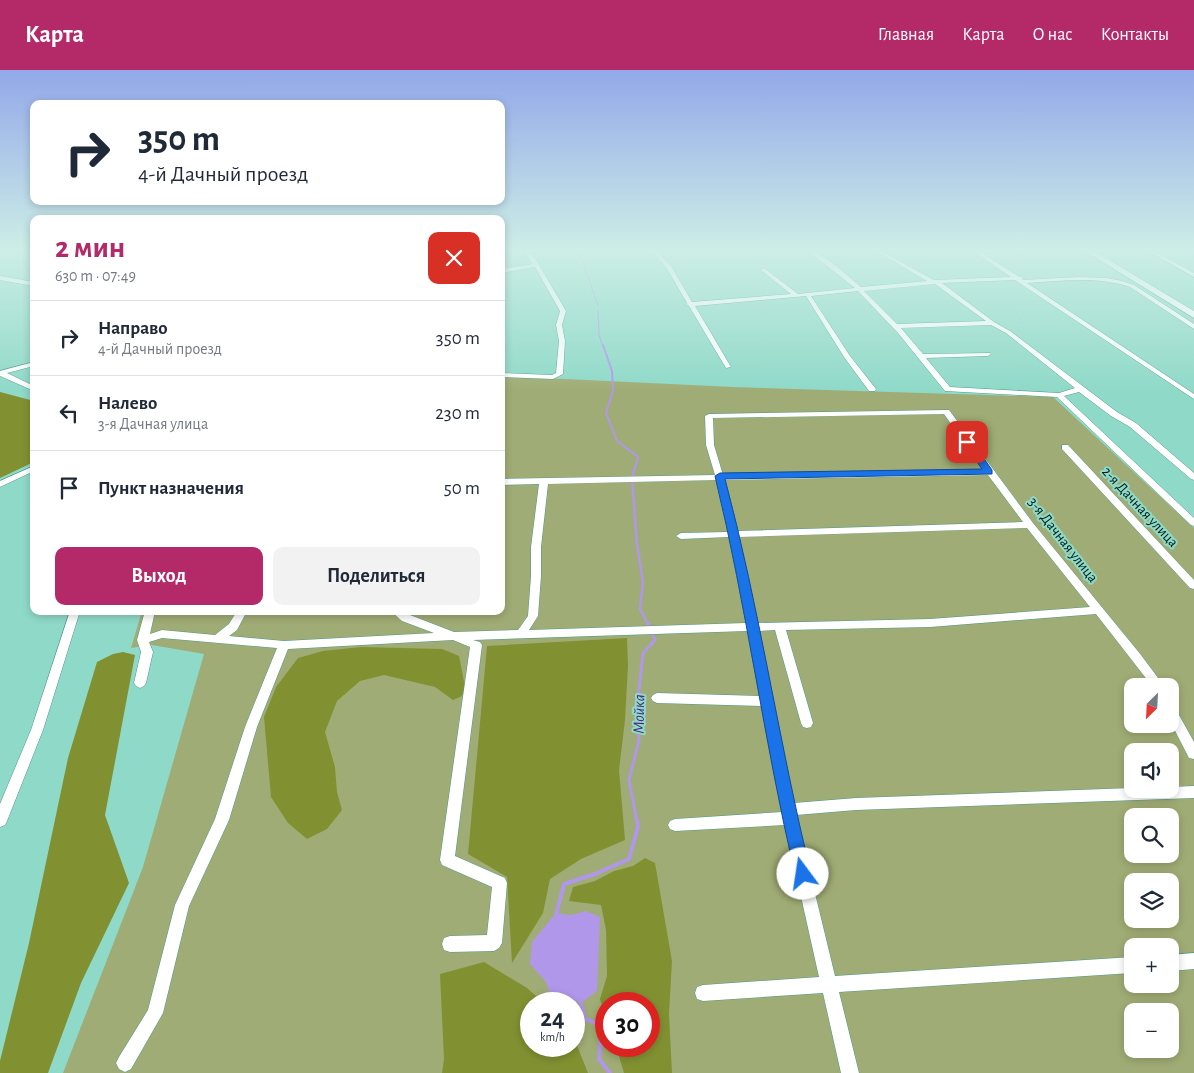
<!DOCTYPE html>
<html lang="ru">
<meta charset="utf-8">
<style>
body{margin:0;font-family:"Alegreya Sans",sans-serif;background:#f2f2f3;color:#1f2937;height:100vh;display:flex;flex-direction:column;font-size:19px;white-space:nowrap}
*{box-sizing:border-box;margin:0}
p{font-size:16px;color:#747a83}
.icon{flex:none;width:28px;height:28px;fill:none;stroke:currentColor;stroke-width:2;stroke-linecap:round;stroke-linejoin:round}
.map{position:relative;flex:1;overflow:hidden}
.side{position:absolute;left:30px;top:145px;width:475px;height:400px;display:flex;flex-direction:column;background:#fff;border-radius:10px;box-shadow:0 2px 8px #0003}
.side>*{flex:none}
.hud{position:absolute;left:30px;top:30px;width:475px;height:105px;border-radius:10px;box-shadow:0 2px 8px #0003;background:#fff;color:#1f2937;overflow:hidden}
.needle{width:32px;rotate:204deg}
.fabs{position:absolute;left:1124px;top:608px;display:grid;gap:10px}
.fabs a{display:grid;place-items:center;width:55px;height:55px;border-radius:10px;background:#fff;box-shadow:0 2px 8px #0003;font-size:25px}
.speed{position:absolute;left:520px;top:922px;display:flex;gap:10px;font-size:25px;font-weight:700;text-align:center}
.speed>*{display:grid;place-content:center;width:65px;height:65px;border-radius:50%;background:#fff;box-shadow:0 2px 8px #0003;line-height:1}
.speed small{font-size:12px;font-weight:400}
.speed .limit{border:8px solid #d22;background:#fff;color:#111}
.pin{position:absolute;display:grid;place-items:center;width:42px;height:42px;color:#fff;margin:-21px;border-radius:10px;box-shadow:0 2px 8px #0006}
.me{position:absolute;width:55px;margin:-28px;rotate:346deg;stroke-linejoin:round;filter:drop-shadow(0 0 4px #0008)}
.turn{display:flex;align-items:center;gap:18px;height:105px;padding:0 25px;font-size:22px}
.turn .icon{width:65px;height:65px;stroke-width:2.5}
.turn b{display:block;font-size:35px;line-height:42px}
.round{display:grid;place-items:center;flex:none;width:52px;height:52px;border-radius:10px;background:#f2f2f3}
.headline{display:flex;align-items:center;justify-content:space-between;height:85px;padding:0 25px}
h1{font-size:30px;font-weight:700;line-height:38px;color:#b42a69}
.primary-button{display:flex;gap:10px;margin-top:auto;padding:10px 25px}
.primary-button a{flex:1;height:58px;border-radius:10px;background:#b42a69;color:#fff;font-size:20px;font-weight:700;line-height:58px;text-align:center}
.primary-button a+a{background:#f2f2f3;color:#1f2937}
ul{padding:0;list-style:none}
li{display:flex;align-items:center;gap:15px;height:75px;padding:0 25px;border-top:1px solid #e0e1e3}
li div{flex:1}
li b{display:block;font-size:19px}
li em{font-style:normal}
header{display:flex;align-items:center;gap:30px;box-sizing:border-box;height:70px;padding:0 25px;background:#b42a69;color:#fff}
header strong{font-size:24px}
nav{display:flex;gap:28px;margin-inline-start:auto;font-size:18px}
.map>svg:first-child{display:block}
</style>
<header>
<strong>Карта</strong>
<nav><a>Главная</a><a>Карта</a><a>О нас</a><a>Контакты</a></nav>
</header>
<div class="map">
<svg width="1194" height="1003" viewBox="0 0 1194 1003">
<rect width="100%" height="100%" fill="#8fd9c8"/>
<!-- green -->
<path fill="#a0ac75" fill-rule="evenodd" d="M 501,306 L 733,317 L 1053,327 L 1194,458 L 1194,1003 L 63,1003 L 143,797 L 204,584 L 152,575 L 131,578 L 142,541 L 501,541 ZM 1132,616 L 1170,616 L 1170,654 L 1132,654 ZM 1132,681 L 1170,681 L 1170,719 L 1132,719 ZM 1132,746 L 1170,746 L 1170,784 L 1132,784 ZM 1132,811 L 1170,811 L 1170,849 L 1132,849 ZM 1132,876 L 1170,876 L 1170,914 L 1132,914 ZM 531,934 L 574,934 L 574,976 L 531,976 ZM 606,934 L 649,934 L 649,976 L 606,976 ZM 1132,941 L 1170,941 L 1170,979 L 1132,979 Z"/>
<!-- forest -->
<path fill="#819132" d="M 0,322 L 34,331 L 34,392 L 0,408 Z
M 627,568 L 628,596 L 625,650 L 619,700 L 625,770 L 581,789 L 550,809 L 543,843 L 512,893 L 507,807 L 468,784 L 487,576 Z
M 361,577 L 442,579 L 459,586 L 465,617 L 462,626 L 453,630 L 435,617 L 384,605 L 360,611 L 337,631 L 325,662 L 335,697 L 337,722 L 342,740 L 327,759 L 307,769 L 288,753 L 271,727 L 264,647 L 276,617 L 298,588 L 323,581 Z
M 123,582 L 135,585 L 105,745 L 129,813 L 81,913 L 48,1003 L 0,1003 L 0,991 L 29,873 L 68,688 L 97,592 L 113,584 Z
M 645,788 L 655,793 L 672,891 L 669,944 L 672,1003 L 624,1003 L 616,976 L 649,976 L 649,934 L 606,934 L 606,948 L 600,929 L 607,906 L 606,860 L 601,835 L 569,831 L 573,817 L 595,811 L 614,801 L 633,796 Z
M 484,892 L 527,918 L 545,934 L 531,934 L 531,976 L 574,976 L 574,968 L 588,1003 L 442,1003 L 444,989 L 440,904 Z"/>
<!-- water -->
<path fill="#b197ea" d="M 586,841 L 600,847 L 597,921 L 581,933 L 551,927 L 546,912 L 530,894 L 532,872 L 556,843 L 571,845 Z"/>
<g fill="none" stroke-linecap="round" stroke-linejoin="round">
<!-- stream-far4 -->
<path stroke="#b197ea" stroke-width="1" d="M 577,181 L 580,184 L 598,236
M 598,240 L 599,265 L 603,277"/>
<!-- stream-far3 -->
<path stroke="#b197ea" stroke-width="2" d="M 603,275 L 612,301 L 613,321 L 606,343 L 617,371 L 638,387 L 635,398"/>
<!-- stream-far2 -->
<path stroke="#b197ea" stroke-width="2.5" d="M 635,397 L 632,408 L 637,475 L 643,512 L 640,539 L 648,554"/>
<!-- stream-far1 -->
<path stroke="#b197ea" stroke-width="3" d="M 647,552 L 650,558
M 637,752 L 629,710 L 639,670 L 637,638 L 643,583 L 655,570 L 652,563"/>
<!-- stream -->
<path stroke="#b197ea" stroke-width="4" d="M 556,845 L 564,814 L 595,804 L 629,789 L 638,757 L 637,750
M 580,930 L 585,949 L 602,955 L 599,989 L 610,1003"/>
<!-- street casing -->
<g stroke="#4f9989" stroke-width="1">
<path id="street" d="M 524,181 L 528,181 L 535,188 L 566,241 L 562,255 L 565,271 L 563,304 L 553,309 L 501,307 L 501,303 L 552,305 L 556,303 L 559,271 L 556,255 L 560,241 L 535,197 L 501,203 L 501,199 L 533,194 Z
M 652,181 L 657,181 L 671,196 L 692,232 L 791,224 L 762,201 L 761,200 L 764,198 L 798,224 L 855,218 L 808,181 C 822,181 850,208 861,217 L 927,211 L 876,181 L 881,181 L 934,210 L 1011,207 L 973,181 L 979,181 L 1018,206 L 1022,207 L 1023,210 L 1079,207 L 1107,208 L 1122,211 L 1134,215 L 1194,254 L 1194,259 L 1130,217 C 1097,206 1062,211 1027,213 L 1194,324 L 1194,329 L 1015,210 L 942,213 L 994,252 L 1010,261 L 1117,342 L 1136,353 L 1194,403 L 1194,410 L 1191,409 L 1130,357 L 1111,346 L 1079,322 L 1064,326 L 1194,448 L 1194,456 L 1191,455 L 1057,327 L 945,321 L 898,263 L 858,221 L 811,226 L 850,286 L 876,319 L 875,321 L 869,321 L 844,287 L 806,226 L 695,236 L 731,297 L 726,298 L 689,236 L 686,234 L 687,233 L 666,197 ZM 935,214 L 986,251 L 897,254 L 864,221 ZM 991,255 L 1006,263 L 1075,318 L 1059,323 L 950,317 L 926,288 L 988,286 L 991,284 L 990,283 L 923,284 L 901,258 Z
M 1148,181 L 1154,181 L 1194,203 L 1194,207 Z
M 0,206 L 34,212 L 34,216 L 0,210 Z
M 34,292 L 34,296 L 7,303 L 34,316 L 34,321 L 0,306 L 0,301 Z
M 946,340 L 949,340 L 1033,453 L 1141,585 L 1164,616 L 1152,616 L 1096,544 L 930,557 L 786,560 L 813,653 L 811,657 L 807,658 L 803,657 L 801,653 L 775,560 L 758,561 L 794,733 L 856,728 L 1132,718 L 1170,719 L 1170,717 L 1194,716 L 1194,728 L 856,740 L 796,745 L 835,906 L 1132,887 L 1132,903 L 839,922 L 859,1003 L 841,1003 L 823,923 L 703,931 L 697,929 L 695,923 L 697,917 L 703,915 L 819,907 L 785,755 L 675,761 L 670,759 L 668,755 L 670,751 L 675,749 L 782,742 L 762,636 L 657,633 L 653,631 L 651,628 L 653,625 L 657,623 L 760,626 L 747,561 L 473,570 L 480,572 L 482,575 L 455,786 L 505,808 L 507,813 L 502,873 L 499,878 L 494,881 L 450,882 L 444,880 L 442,874 L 444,868 L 450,866 L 487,865 L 492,817 L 442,795 L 440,790 L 470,577 L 453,570 L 288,579 L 257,657 L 229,750 L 189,836 L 163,943 L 131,999 L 125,1002 L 119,999 L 116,993 L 119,987 L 148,940 L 175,835 L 215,749 L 245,657 L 277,578 L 162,568 L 149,572 L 153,582 L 146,613 L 144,616 L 140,618 L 136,616 L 134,613 L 141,582 L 137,570 L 145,541 L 155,541 L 150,564 L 162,560 L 215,565 L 229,554 L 237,541 L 247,541 L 237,560 L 229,566 L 284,571 L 434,563 L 402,551 L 391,541 L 404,541 L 410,545 L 454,562 L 518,560 L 528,546 L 531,506 L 531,477 L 539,414 L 501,415 L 501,409 L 715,405 L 706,375 L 705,346 L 709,344 ZM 944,344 L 984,400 L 723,405 L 714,375 L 713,348 ZM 988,405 L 1023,452 L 738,461 L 725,410 ZM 716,410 L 728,462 L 681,463 L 676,466 L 681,469 L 729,467 L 746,553 L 529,560 L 538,546 L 541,506 L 541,477 L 548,414 ZM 1027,458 L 1090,537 L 930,549 L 757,553 L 739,467 Z
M 1062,375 L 1068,375 L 1194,510 L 1194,519 L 1190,518 L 1062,379 Z
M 34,396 L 34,401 L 0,417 L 0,411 Z
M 70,541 L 80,541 L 43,660 L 7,751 L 5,755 L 0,757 L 0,734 L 31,660 Z
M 1170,634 L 1174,636 L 1194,672 L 1194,689 L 1189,688 L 1170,651 Z
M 1194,883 L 1194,899 L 1170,901 L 1170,885 Z"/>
</g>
<!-- secondary casing -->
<g stroke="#4f9989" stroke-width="1">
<path id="secondary" d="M 1085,181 L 1094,181 L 1194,241 L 1194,248 Z"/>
</g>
<!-- street -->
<use href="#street" fill="#fff" fill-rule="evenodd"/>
<!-- secondary -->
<use href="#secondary" fill="#fff" fill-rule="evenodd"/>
</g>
<!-- sky -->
<linearGradient id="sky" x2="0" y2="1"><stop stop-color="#92a8e9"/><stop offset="0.56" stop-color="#cdeee6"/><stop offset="1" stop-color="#cdeee6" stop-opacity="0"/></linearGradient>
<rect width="1194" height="321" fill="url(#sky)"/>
<!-- route -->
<path fill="#1a73e8" stroke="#114b97" d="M 967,369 L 971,370 L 992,400 L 992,404 L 725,409 C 760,540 779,673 811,804 L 809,810 L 803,812 L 797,810 L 795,804 C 764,672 747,538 715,406 L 720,403 L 982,399 L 963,372 Z"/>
<g text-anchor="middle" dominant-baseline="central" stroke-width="4" stroke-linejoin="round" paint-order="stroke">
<!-- street labels -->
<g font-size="15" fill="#01201a" stroke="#8fd9c8">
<text transform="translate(1140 437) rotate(47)">2-я Дачная улица</text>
<text transform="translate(1063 470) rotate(52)">3-я Дачная улица</text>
</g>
<!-- water labels -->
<g font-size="16" font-style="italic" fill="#4d2484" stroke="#8fd9c8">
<text transform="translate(639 644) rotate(-89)">Мойка</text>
</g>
</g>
</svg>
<div class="fabs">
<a><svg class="needle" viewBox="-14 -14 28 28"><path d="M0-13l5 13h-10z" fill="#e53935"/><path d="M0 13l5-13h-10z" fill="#747a83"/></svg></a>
<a><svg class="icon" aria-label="sound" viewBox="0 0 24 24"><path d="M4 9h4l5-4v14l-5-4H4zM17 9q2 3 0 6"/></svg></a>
<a><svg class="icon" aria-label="search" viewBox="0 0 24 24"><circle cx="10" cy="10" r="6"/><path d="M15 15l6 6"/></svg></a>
<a><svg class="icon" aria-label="layers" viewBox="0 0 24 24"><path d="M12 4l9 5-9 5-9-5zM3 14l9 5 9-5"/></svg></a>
<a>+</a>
<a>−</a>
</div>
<div class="speed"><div>24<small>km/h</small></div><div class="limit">30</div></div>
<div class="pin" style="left:967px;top:372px;background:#d93025"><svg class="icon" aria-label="arrive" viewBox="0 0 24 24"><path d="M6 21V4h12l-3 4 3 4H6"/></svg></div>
<svg class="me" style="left:803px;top:804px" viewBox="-20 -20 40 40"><circle r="19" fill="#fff"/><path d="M0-13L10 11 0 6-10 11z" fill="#1a73e8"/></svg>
<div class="hud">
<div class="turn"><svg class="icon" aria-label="right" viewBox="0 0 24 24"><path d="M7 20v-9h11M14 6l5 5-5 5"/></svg><div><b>350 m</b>4-й Дачный проезд</div></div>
</div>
<section class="side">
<div class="headline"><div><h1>2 мин</h1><p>630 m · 07:49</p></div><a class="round" style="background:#d93025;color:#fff"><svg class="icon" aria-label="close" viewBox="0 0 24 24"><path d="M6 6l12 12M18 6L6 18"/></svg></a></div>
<ul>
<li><svg class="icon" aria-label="right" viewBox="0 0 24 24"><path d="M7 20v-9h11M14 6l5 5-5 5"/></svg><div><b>Направо</b><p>4-й Дачный проезд</p></div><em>350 m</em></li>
<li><svg class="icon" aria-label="left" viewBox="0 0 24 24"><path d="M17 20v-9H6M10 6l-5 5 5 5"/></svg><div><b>Налево</b><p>3-я Дачная улица</p></div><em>230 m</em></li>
<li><svg class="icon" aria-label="arrive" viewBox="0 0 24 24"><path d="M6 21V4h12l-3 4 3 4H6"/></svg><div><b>Пункт назначения</b></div><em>50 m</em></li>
</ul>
<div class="primary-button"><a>Выход</a><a>Поделиться</a></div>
</section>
</div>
